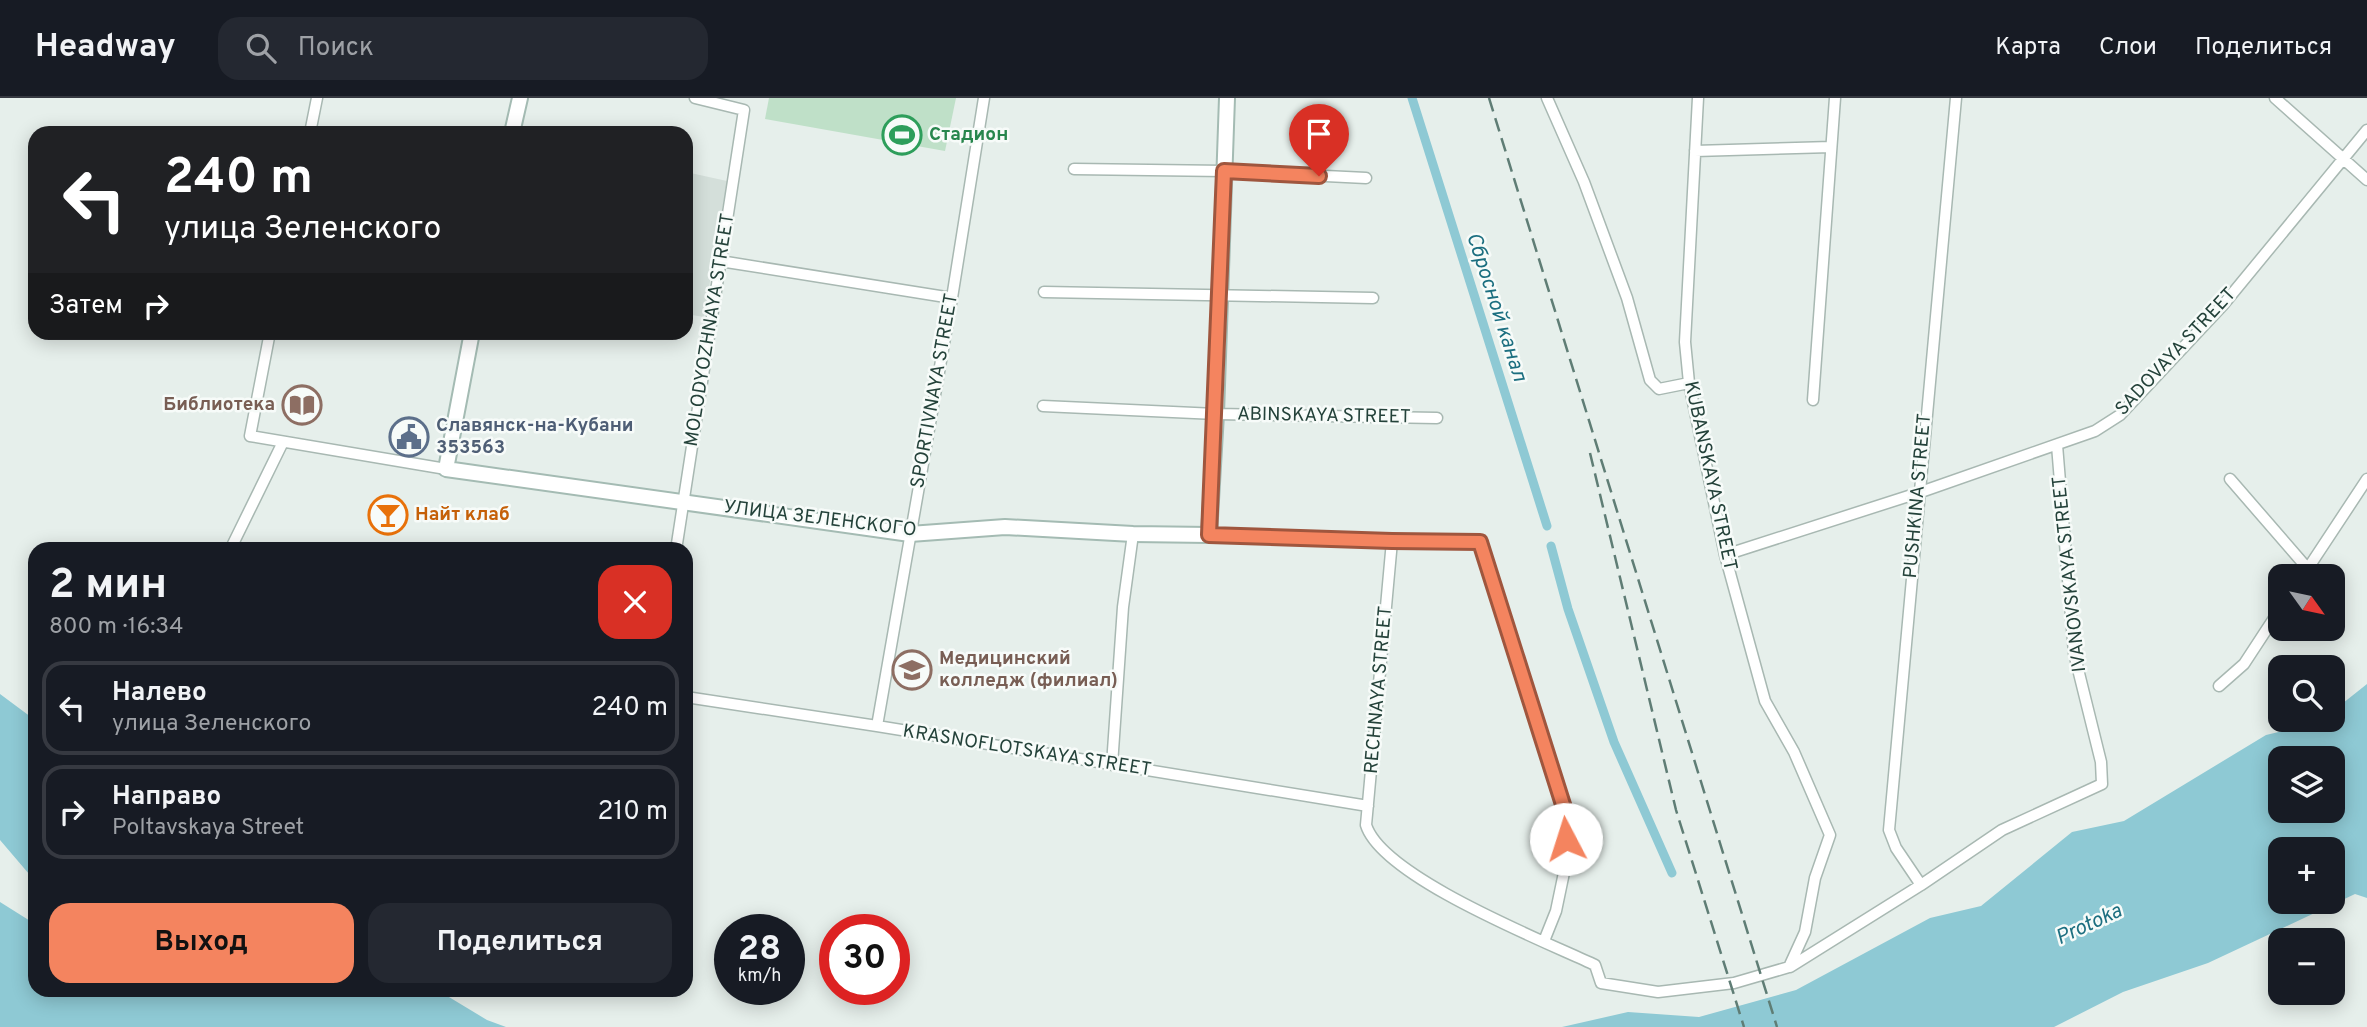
<!DOCTYPE html>
<html lang="ru">
<meta charset="utf-8">
<style>
body{margin:0;font-family:Overpass,sans-serif;background:#242831;color:#f1f3f6;height:100vh;display:flex;flex-direction:column;font-size:26px;white-space:nowrap}
*{box-sizing:border-box;margin:0}
p{font-size:23px;color:#9ea1a6}
.icon{flex:none;width:38px;height:38px;fill:none;stroke:currentColor;stroke-width:2;stroke-linecap:round;stroke-linejoin:round}
.map{position:relative;flex:1;overflow:hidden}
.panel{position:absolute;left:28px;top:444px;width:665px;height:455px;display:flex;flex-direction:column;background:#171b24;border-radius:21px;box-shadow:0 4px 18px #0003}
.panel>*{flex:none}
.banner{position:absolute;left:28px;top:28px;width:665px;height:214px;border-radius:21px;box-shadow:0 4px 18px #0003;background:#202124;color:#fff;overflow:hidden}
.needle{width:46px;rotate:123deg}
.controls{position:absolute;left:2268px;top:466px;display:grid;gap:14px}
.controls a{display:grid;place-items:center;width:77px;height:77px;border-radius:14px;background:#171b24;box-shadow:0 4px 18px #0003;font-size:35px}
.speed{position:absolute;left:714px;top:816px;display:flex;gap:14px;font-size:35px;font-weight:700;text-align:center}
.speed>*{display:grid;place-content:center;width:91px;height:91px;border-radius:50%;background:#171b24;box-shadow:0 4px 18px #0003;line-height:1}
.speed small{font-size:18px;font-weight:400}
.speed .limit{border:10px solid #d22;background:#fff;color:#111}
.pin{position:absolute;display:grid;place-items:center;width:60px;height:60px;color:#fff;margin:-72px -30px;border-radius:50% 50% 50% 0;rotate:-45deg;box-shadow:0 0 7px #0007}
.pin .icon{rotate:45deg}
.me{position:absolute;width:77px;margin:-38px;rotate:355deg;stroke-linejoin:round;filter:drop-shadow(0 0 5px #0008)}
.turn{display:flex;align-items:center;gap:24px;height:147px;padding:0 21px;font-size:32px}
.turn .icon{width:91px;height:91px;stroke-width:2.5}
.turn b{display:block;font-size:49px;line-height:60px}
.then{display:flex;align-items:center;height:66px;padding:0 21px;background:#0003;gap:14px;font-size:26px}
.round{display:grid;place-items:center;flex:none;width:74px;height:74px;border-radius:21px;background:#242831}
.overview{display:flex;align-items:center;justify-content:space-between;height:119px;padding:0 21px}
h1{font-size:42px;font-weight:700;line-height:52px}
.button{display:flex;gap:14px;margin-top:auto;padding:14px 21px}
.button a{flex:1;height:80px;border-radius:21px;background:#f4845f;color:#111;font-size:28px;font-weight:700;line-height:80px;text-align:center}
.button a+a{background:#242831;color:#f1f3f6}
ul{padding:0;list-style:none}
li{display:flex;align-items:center;gap:21px;height:94px;margin:0 14px 10px;padding:0 7px;border:4px solid #363941;border-radius:21px}
li div{flex:1}
li b{display:block;font-size:26px}
li em{font-style:normal}
header{display:flex;align-items:center;gap:42px;box-sizing:border-box;height:98px;padding:0 35px;background:#171b24;border-bottom:2px solid #363941}
header strong{font-size:33px}
nav{display:flex;gap:38px;margin-inline-start:auto;font-size:24px}
.search{width:490px;height:63px;background:#242831;display:flex;align-items:center;gap:18px;box-sizing:border-box;padding:0 24px;border-radius:21px;color:#9ea1a6;font-size:26px}
.map>svg:first-child{display:block}
</style>
<header>
<strong>Headway</strong>
<div class="search"><svg class="icon" aria-label="search" viewBox="0 0 24 24"><circle cx="10" cy="10" r="6"/><path d="M15 15l6 6"/></svg>Поиск</div>
<nav><a>Карта</a><a>Слои</a><a>Поделиться</a></nav>
</header>
<div class="map">
<svg width="2367" height="929" viewBox="0 0 2367 929">
<rect width="100%" height="100%" fill="#e6efeb"/>
<!-- built -->
<path fill="#d4dfda" d="M 686,74 L 727,83 L 704,219 L 686,216 Z"/>
<!-- green -->
<path fill="#bfe0c8" d="M 769,0 L 956,0 L 945,53 L 765,21 Z"/>
<!-- water -->
<path fill="#8ec9d4" fill-rule="evenodd" d="M 2367,586 L 2367,800 L 2355,796 L 2208,865 L 2123,894 L 2054,929 L 1562,929 L 1628,914 L 1699,919 L 1796,892 L 1930,820 L 1981,808 L 2072,734 L 2124,723 L 2266,637 L 2317,625 L 2323,621 L 2333,621 L 2333,613 ZM 2280,660 L 2333,660 L 2333,712 L 2280,712 ZM 2280,751 L 2333,751 L 2333,803 L 2280,803 Z
M 0,596 L 35,622 L 35,783 L 0,742 Z
M 0,804 L 35,826 L 35,892 L 439,893 L 487,922 L 506,929 L 0,929 Z"/>
<g fill="none" stroke-linecap="round" stroke-linejoin="round">
<!-- canal -->
<path stroke="#8ec9d4" stroke-width="9" d="M 1412,0 L 1547,428
M 1551,448 L 1568,511 L 1614,644 L 1672,775"/>
<!-- street casing -->
<g stroke="#a8b8b2" stroke-width="13">
<path id="street" d="M 1547,0 L 1584,84 L 1627,200 L 1650,282 L 1659,291 L 1689,285
M 2275,0 L 2367,82
M 310,35 L 317,0
M 1695,53 L 1831,49
M 1074,71 L 1225,73 L 1366,80
M 720,163 L 952,200
M 1044,194 L 1373,200
M 270,234 L 250,338 L 446,371
M 1813,302 L 1835,0
M 1043,308 L 1216,316 L 1437,320
M 2230,381 L 2308,471
M 1209,437 L 1392,443 L 1480,444 L 1566,716 L 1566,765 L 1556,813 L 1544,843
M 1392,443 L 1366,727 C 1382,779 1544,843 1595,867 L 1601,885 L 1658,894 L 1734,885 L 1789,869 L 1805,834 L 1815,780 L 1830,737 L 1794,654 L 1765,603 L 1725,457 L 1689,285 L 1685,244 L 1698,0
M 230,452 L 283,344
M 676,452 L 744,12 L 695,0
M 1725,457 L 1918,395 L 2095,333 L 2120,317 L 2223,207 L 2367,32
M 2303,478 L 2367,381
M 2219,588 L 2244,566 L 2280,511
M 686,599 L 877,628 L 1368,708
M 877,628 L 952,200 L 984,0
M 1112,667 L 1123,509 L 1133,436
M 1921,787 L 1896,750 L 1889,732 L 1956,0
M 1790,869 L 1921,787 L 2002,732 L 2102,686 L 2101,664 L 2074,555 L 2057,347"/>
</g>
<!-- secondary casing -->
<g stroke="#a4bbb3" stroke-width="18">
<path id="secondary" d="M 512,35 L 520,0
M 472,234 L 446,371 L 910,436 L 1005,429 L 1133,436 L 1209,437 L 1216,316 L 1227,0"/>
</g>
<!-- street -->
<use href="#street" stroke="#fff" stroke-width="10"/>
<!-- secondary -->
<use href="#secondary" stroke="#fff" stroke-width="14"/>
<!-- rail -->
<path stroke="#5f7d75" stroke-width="2.5" stroke-dasharray="14 7" stroke-linecap="butt" d="M 1489,0 L 1777,929
M 1590,355 L 1676,712 L 1744,929"/>
</g>
<g fill="none" stroke-linecap="round" stroke-linejoin="round">
<!-- route casing -->
<g stroke="#9f563e" stroke-width="18">
<path id="route" d="M 1319,78 L 1224,73 L 1209,437 L 1392,443 L 1480,444 L 1566,716 L 1566,741"/>
</g>
<!-- route -->
<use href="#route" stroke="#f4845f" stroke-width="12"/>
</g>
<!-- icons -->
<defs>
<g id="stadium-ring" transform="scale(2.0125)"><circle r="9.5" fill="#f7fbf9" stroke="#2e9e5b" stroke-width="1.5"/><path d="M0-5a6.5 5 0 1 0 0 10a6.5 5 0 1 0 0-10ZM-3.5-1.8h7v3.6h-7Z" fill="#2e9e5b"/></g>
<g id="library-ring" transform="scale(2.0125)"><circle r="9.5" fill="#f7fbf9" stroke="#8d6e63" stroke-width="1.5"/><path d="M-6-4Q-3-5.5-.7-3.5V5Q-3 3-6 4ZM6-4Q3-5.5 .7-3.5V5Q3 3 6 4Z" fill="#8d6e63"/></g>
<g id="civic-ring" transform="scale(2.0125)"><circle r="9.5" fill="#f7fbf9" stroke="#5c6f8a" stroke-width="1.5"/><path d="M-.6-6.5H3V-4.5H.6V-3L4-1V1h2V6H-6V1h2V-1L-.6-3ZM-1.2 2.5V6h2.4V2.5Z" fill="#5c6f8a"/></g>
<g id="bar-ring" transform="scale(2.0125)"><circle r="9.5" fill="#f7fbf9" stroke="#e8710a" stroke-width="1.5"/><path d="M-6-5H6L.8 .8V4.5H3.5V6h-7V4.5H-.8V.8Z" fill="#e8710a"/></g>
<g id="university-ring" transform="scale(2.0125)"><circle r="9.5" fill="#f7fbf9" stroke="#8d6e63" stroke-width="1.5"/><path d="M0-5L7-2L0 1L-7-2ZM-4 1L0 2.5L4 1V4Q0 6-4 4Z" fill="#8d6e63"/></g>
</defs>
<g fill-rule="evenodd">
<use href="#stadium-ring" x="902" y="37"/>
<use href="#library-ring" x="302" y="307"/>
<use href="#civic-ring" x="409" y="339"/>
<use href="#bar-ring" x="388" y="417"/>
<use href="#university-ring" x="912" y="572"/>
</g>
<g text-anchor="middle" dominant-baseline="central" stroke-width="5" stroke-linejoin="round" paint-order="stroke">
<!-- leisure labels -->
<g font-size="19" font-weight="bold" fill="#27864d" stroke="#f7fbf9" text-anchor="start">
<text x="929" y="37">Стадион</text>
</g>
<!-- street labels -->
<g font-size="19" fill="#24423a" stroke="#f7fbf9">
<text transform="translate(710 232) rotate(-81)">MOLODYOZHNAYA STREET</text>
<text transform="translate(2176 254) rotate(-47)">SADOVAYA STREET</text>
<text transform="translate(935 293) rotate(-80)">SPORTIVNAYA STREET</text>
<text transform="translate(1324 318) rotate(1)">ABINSKAYA STREET</text>
<text transform="translate(1710 378) rotate(78)">KUBANSKAYA STREET</text>
<text transform="translate(1918 398) rotate(-85)">PUSHKINA STREET</text>
<text transform="translate(820 421) rotate(7)">УЛИЦА ЗЕЛЕНСКОГО</text>
<text transform="translate(2070 476) rotate(-96)">IVANOVSKAYA STREET</text>
<text transform="translate(1379 592) rotate(-85)">RECHNAYA STREET</text>
<text transform="translate(1027 653) rotate(9)">KRASNOFLOTSKAYA STREET</text>
</g>
<!-- education labels -->
<g font-size="19" font-weight="bold" fill="#785e54" stroke="#f7fbf9" text-anchor="end">
<text x="275" y="307">Библиотека</text>
<text x="939" y="561" text-anchor="start">Медицинский<tspan x="939" dy="22">колледж (филиал)</tspan></text>
</g>
<!-- service labels -->
<g font-size="19" font-weight="bold" fill="#4e5e75" stroke="#f7fbf9" text-anchor="start">
<text x="436" y="328">Славянск-на-Кубани<tspan x="436" dy="22">353563</tspan></text>
</g>
<!-- food labels -->
<g font-size="19" font-weight="bold" fill="#c56008" stroke="#f7fbf9" text-anchor="start">
<text x="415" y="417">Найт клаб</text>
</g>
<!-- water labels -->
<g font-size="21" font-style="italic" fill="#1c6f80" stroke="#f7fbf9">
<text transform="translate(1496 209) rotate(72)">Сбросной канал</text>
<text transform="translate(2089 827) rotate(-25)">Protoka</text>
</g>
</g>
</svg>
<div class="controls">
<a><svg class="needle" viewBox="-14 -14 28 28"><path d="M0-13l5 13h-10z" fill="#e53935"/><path d="M0 13l5-13h-10z" fill="#9ea1a6"/></svg></a>
<a><svg class="icon" aria-label="search" viewBox="0 0 24 24"><circle cx="10" cy="10" r="6"/><path d="M15 15l6 6"/></svg></a>
<a><svg class="icon" aria-label="layers" viewBox="0 0 24 24"><path d="M12 4l9 5-9 5-9-5zM3 14l9 5 9-5"/></svg></a>
<a>+</a>
<a>−</a>
</div>
<div class="speed"><div>28<small>km/h</small></div><div class="limit">30</div></div>
<div class="pin" style="left:1319px;top:78px;background:#d93025"><svg class="icon" aria-label="arrive" viewBox="0 0 24 24"><path d="M6 21V4h12l-3 4 3 4H6"/></svg></div>
<svg class="me" style="left:1566px;top:741px" viewBox="-20 -20 40 40"><circle r="19" fill="#fff"/><path d="M0-13L10 11 0 6-10 11z" fill="#f4845f"/></svg>
<div class="banner">
<div class="turn"><svg class="icon" aria-label="left" viewBox="0 0 24 24"><path d="M17 20v-9H6M10 6l-5 5 5 5"/></svg><div><b>240 m</b>улица Зеленского</div></div>
<div class="then">Затем<svg class="icon" aria-label="right" viewBox="0 0 24 24"><path d="M7 20v-9h11M14 6l5 5-5 5"/></svg></div>
</div>
<section class="panel">
<div class="overview"><div><h1>2 мин</h1><p>800 m · 16:34</p></div><a class="round" style="background:#d93025;color:#fff"><svg class="icon" aria-label="close" viewBox="0 0 24 24"><path d="M6 6l12 12M18 6L6 18"/></svg></a></div>
<ul>
<li><svg class="icon" aria-label="left" viewBox="0 0 24 24"><path d="M17 20v-9H6M10 6l-5 5 5 5"/></svg><div><b>Налево</b><p>улица Зеленского</p></div><em>240 m</em></li>
<li><svg class="icon" aria-label="right" viewBox="0 0 24 24"><path d="M7 20v-9h11M14 6l5 5-5 5"/></svg><div><b>Направо</b><p>Poltavskaya Street</p></div><em>210 m</em></li>
</ul>
<div class="button"><a>Выход</a><a>Поделиться</a></div>
</section>
</div>
